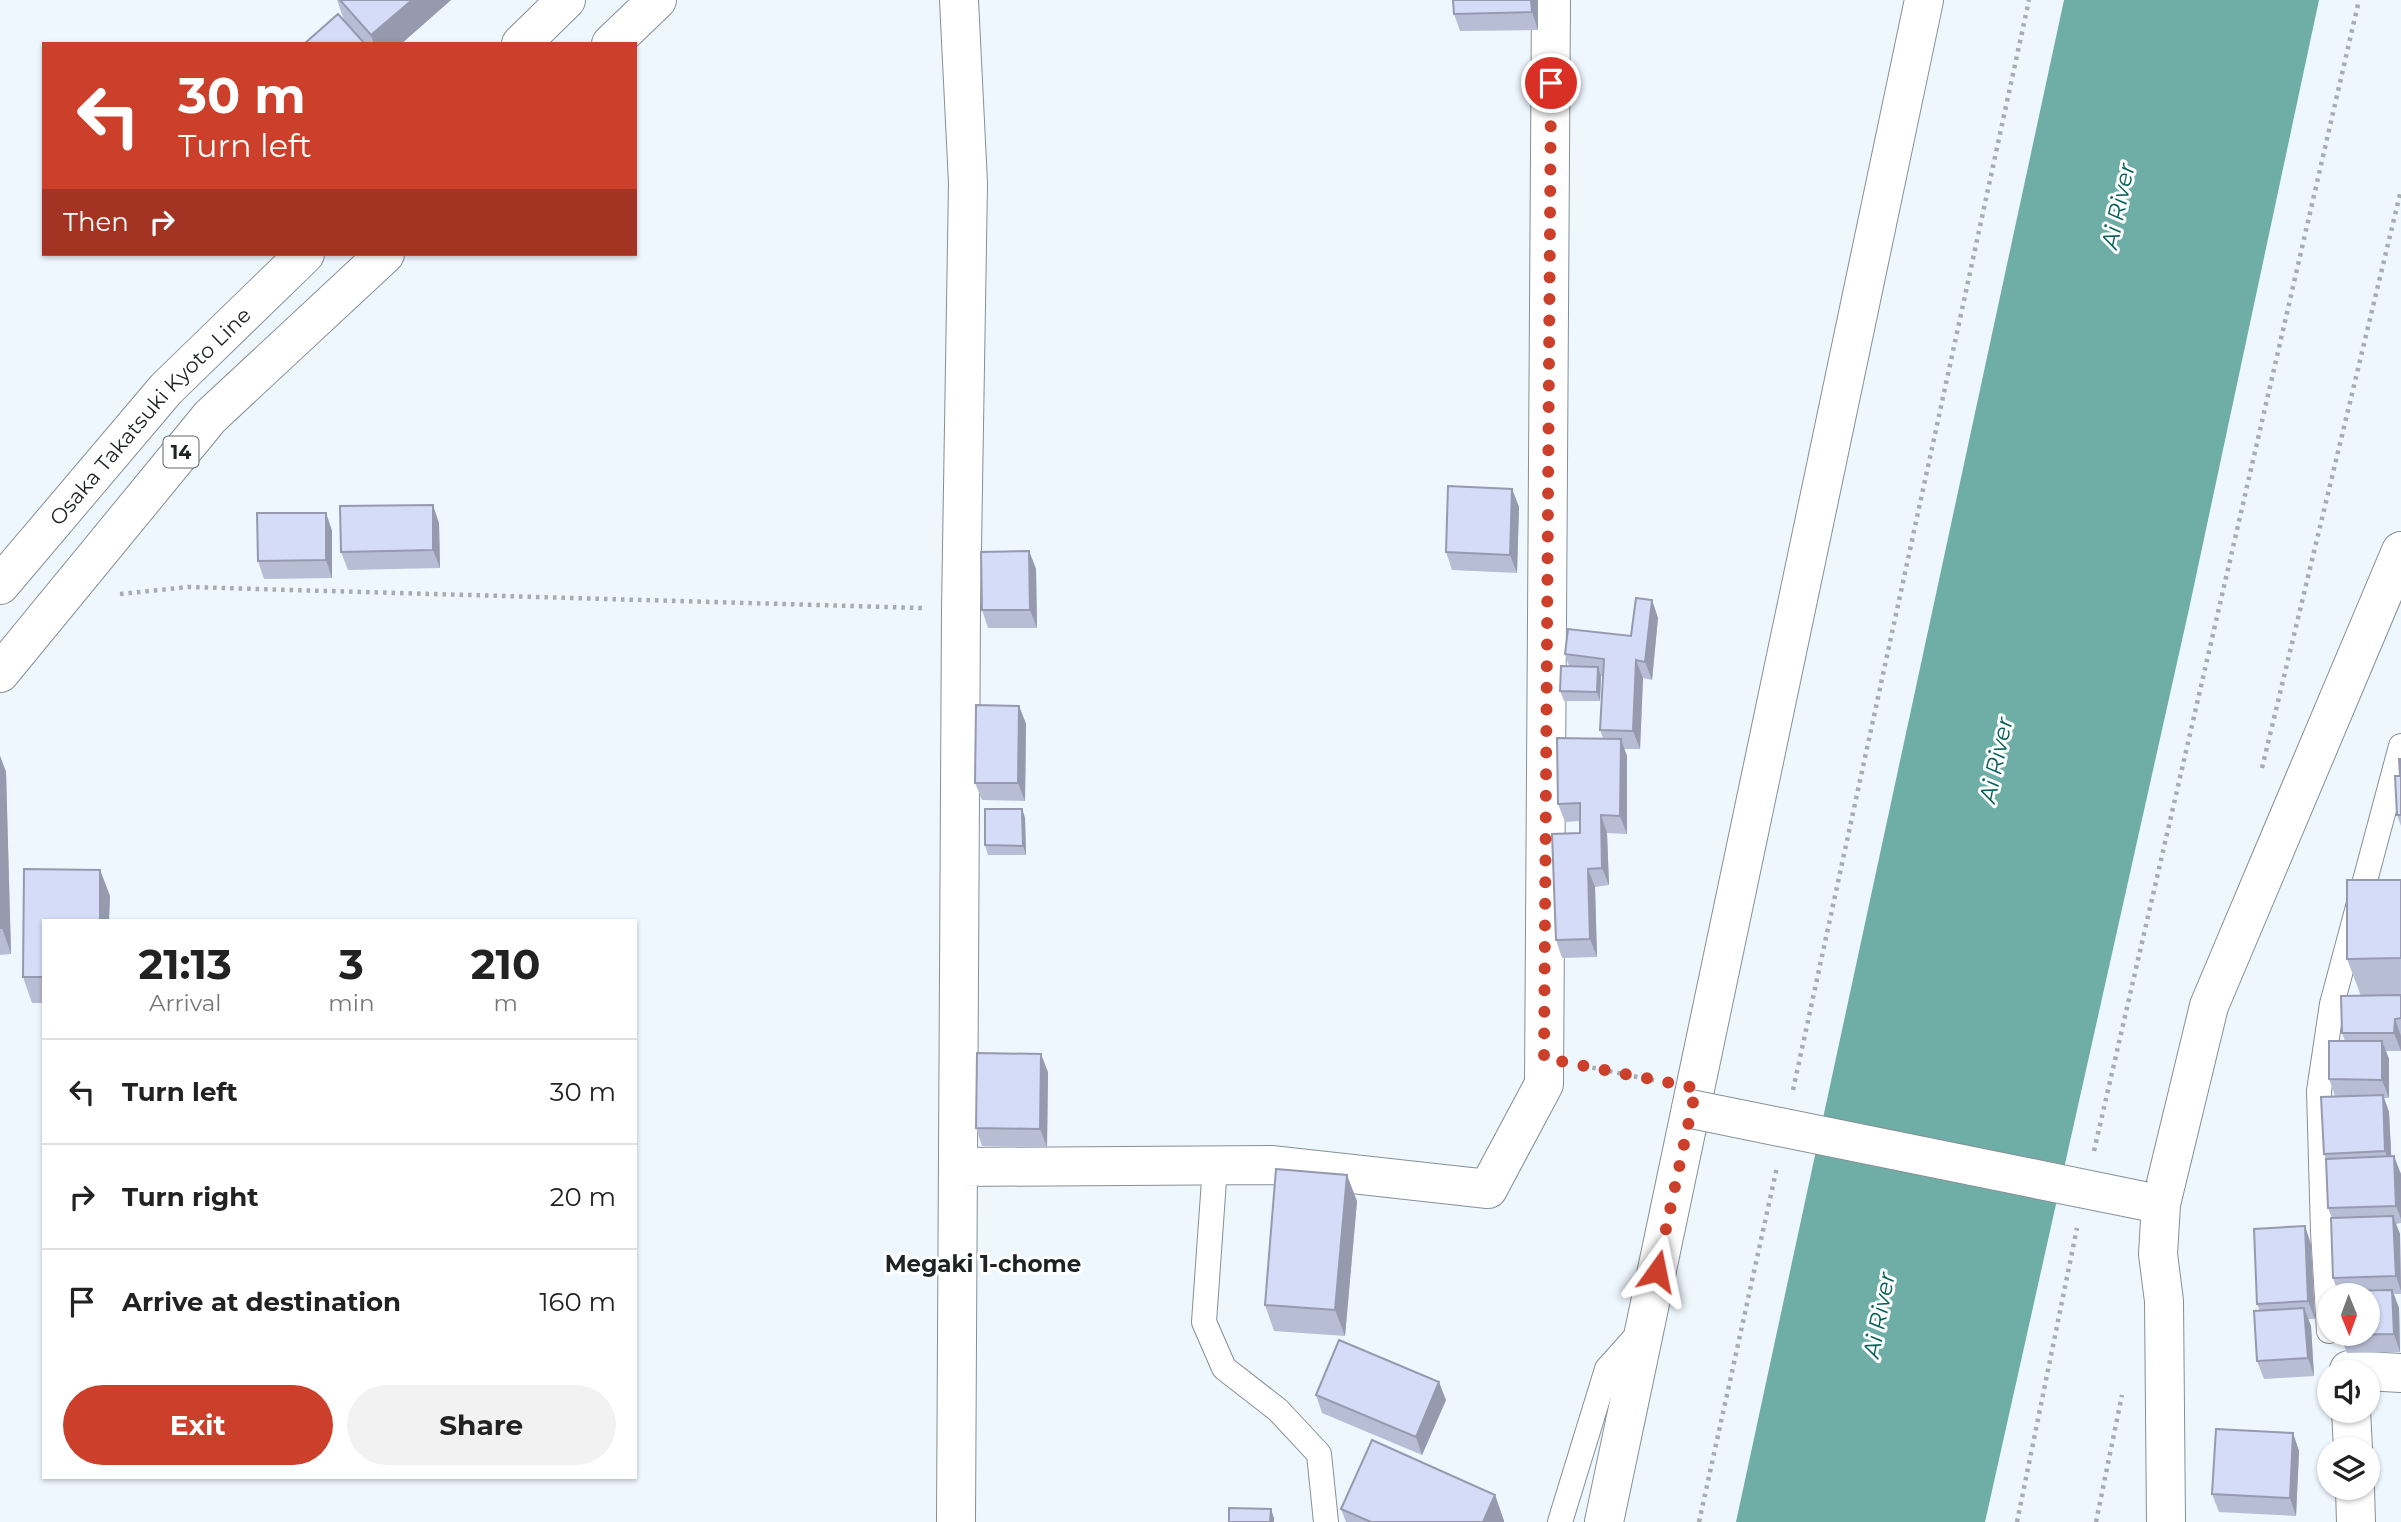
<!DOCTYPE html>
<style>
body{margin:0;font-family:Montserrat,sans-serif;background:#f2f2f2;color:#222;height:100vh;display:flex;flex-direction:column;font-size:26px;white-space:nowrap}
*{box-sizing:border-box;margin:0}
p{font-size:23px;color:#767676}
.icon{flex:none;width:38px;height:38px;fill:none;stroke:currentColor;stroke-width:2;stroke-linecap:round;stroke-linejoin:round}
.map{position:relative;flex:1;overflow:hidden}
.side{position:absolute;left:42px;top:919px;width:595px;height:560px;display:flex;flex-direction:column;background:#fff;border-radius:0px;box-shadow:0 2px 5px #0004}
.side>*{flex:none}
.guide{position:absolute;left:42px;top:42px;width:595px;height:214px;border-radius:0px;box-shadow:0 2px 5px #0004;background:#cc402b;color:#fff;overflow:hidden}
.needle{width:46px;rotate:179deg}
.tools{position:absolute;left:2317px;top:1283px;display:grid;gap:14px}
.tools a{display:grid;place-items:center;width:63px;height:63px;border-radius:50%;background:#fff;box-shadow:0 2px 5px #0004;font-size:35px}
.pin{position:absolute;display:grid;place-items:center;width:60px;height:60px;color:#fff;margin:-30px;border:4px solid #fff;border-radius:50%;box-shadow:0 2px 7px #0007}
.me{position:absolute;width:77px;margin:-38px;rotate:12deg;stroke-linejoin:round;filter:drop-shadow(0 0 5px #0008)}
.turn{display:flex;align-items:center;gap:24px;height:147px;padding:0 21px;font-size:32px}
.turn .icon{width:91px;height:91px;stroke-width:2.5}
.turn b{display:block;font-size:49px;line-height:60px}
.then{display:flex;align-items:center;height:66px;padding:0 21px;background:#0003;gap:14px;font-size:26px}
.eta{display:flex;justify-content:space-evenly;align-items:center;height:119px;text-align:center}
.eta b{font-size:42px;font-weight:700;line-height:49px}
.cta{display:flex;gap:14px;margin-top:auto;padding:14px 21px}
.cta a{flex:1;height:80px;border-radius:42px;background:#cc402b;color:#fff;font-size:28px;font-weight:700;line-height:80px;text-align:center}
.cta a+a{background:#f2f2f2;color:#222}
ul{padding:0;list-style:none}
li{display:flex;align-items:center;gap:21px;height:105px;padding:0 21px;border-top:2px solid #e0e0e0}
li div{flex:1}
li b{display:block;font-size:26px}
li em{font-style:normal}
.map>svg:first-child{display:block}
</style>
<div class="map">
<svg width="2401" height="1522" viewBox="0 0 2401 1522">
<rect width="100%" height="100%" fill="#eef6fe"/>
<!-- water -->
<path fill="#6faea6" d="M 2064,0 L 2319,0 L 2189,609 L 1985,1522 L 1736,1522 Z"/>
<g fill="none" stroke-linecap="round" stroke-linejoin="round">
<!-- lane casing -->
<g stroke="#878f96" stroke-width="26">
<path id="lane" d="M 1215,1166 L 1204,1322 L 1224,1368 L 1278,1410 L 1319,1454 L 1326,1522
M 2329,1331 L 2323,1232 L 2319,1091 L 2332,1004 L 2401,746
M 1560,1522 L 1607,1369 L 1641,1331"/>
</g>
<!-- street casing -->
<g stroke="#878f96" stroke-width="40">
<path id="street" d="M 959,1167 L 1271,1165 L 1488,1189 L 1544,1084 L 1551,0
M 2349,1372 L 2349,1370 L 2401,1373
M 2351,1410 L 2353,1449
M 2355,1488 L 2356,1522
M 956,1522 L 961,609 L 968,183 L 959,0
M 2166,1522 L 2164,1301 L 2158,1254 L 2161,1204 L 2209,1006 L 2401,551"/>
</g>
<!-- secondary casing -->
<g stroke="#878f96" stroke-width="40">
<path id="secondary" d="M 1604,1522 L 1924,0"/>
</g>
<!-- primary casing -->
<g stroke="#878f96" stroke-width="40">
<g id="primary">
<path d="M 521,44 L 566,0"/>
<path d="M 611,44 L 657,0"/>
<path id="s1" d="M 0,585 L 166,389 L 305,254"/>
<path d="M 0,673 L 210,417 L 385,254"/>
</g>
</g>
<!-- path -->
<path stroke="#a6acb2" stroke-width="4.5" stroke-dasharray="3.5 5" stroke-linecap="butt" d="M 120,594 L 188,587 L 922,608
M 2262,768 L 2401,190
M 1584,1066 L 1657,1081
M 1793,1090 L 2029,0
M 2094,1151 L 2359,0
M 1699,1522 L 1777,1167
M 2017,1522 L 2077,1228
M 2096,1522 L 2122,1395"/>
<!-- lane -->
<use href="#lane" stroke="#fff" stroke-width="24"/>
<!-- street -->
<use href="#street" stroke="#fff" stroke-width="38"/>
<!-- secondary -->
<use href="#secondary" stroke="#fff" stroke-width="38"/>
<!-- primary -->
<use href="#primary" stroke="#fff" stroke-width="38"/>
<!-- street-bridge casing -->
<g stroke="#878f96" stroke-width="40" stroke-linecap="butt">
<path id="street-bridge" d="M 1691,1109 L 2144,1201"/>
</g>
<!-- street-bridge -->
<use href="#street-bridge" stroke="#fff" stroke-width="38"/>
</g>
<!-- wall -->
<path fill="#b7bdd5" d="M 337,0 L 451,0 L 401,44 L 365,44 L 344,20 Z
M 1538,0 L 1538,30 L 1460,31 L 1454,14 Z
M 1512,489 L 1519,507 L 1517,573 L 1452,570 L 1446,552 Z
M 326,513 L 332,531 L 332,578 L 264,579 L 258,561 Z
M 439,523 L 440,568 L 348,570 L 341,552 Z
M 1029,551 L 1036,569 L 1037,628 L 988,628 L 982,610 Z
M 1652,600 L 1658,618 L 1652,680 L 1643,678 L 1640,749 L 1624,749 L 1627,756 L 1627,834 L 1607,833 L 1609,885 L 1595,887 L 1597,957 L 1562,958 L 1556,940 L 1580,833 L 1580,821 L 1565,822 L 1558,804 L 1603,738 L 1600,730 L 1603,676 L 1601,676 L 1600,701 L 1564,701 L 1560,691 L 1569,666 L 1565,654 L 1631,636 Z
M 1019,706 L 1026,724 L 1025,801 L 982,800 L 975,783 Z
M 0,756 L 6,772 L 11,954 L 0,955 Z
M 2401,759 L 2401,826 L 2397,815 Z
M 1022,809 L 1025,818 L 1026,855 L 988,855 L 985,845 Z
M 24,869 L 100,870 L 110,896 L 109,920 L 44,920 L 44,1003 L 32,1003 L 23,977 Z
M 2401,880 L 2401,1051 L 2386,1051 L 2389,1059 L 2389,1098 L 2384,1098 L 2389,1112 L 2391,1156 L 2401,1174 L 2401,1223 L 2396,1224 L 2400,1234 L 2401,1294 L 2394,1294 L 2399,1308 L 2400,1352 L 2347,1353 L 2340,1335 L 2368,1295 L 2339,1295 L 2333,1278 L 2332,1218 L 2328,1208 L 2327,1162 L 2324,1154 L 2335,1096 L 2329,1079 L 2345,1041 L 2342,1033 L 2361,996 L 2347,959 Z
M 1048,1072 L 1047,1147 L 982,1146 L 976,1128 Z
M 1357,1201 L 1345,1336 L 1274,1331 L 1265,1305 Z
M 2311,1244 L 2315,1319 L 2308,1319 L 2311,1326 L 2314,1376 L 2264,1379 L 2257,1361 L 2260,1311 L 2257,1304 Z
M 1316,1395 L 1446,1400 L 1422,1455 L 1322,1413 Z
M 2293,1433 L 2299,1451 L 2296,1516 L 2219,1512 L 2212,1494 Z
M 1495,1495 L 1504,1521 L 1504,1522 L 1346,1522 L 1341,1509 Z"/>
<!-- shaded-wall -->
<path fill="#959aae" d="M 412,0 L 451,0 L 401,44 L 374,44 L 371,35 Z
M 1531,0 L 1538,0 L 1538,30 L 1532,12 Z
M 1512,489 L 1519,507 L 1517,573 L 1510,555 Z
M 433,505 L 439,523 L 440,568 L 433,550 Z
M 326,513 L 332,531 L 332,578 L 326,560 Z
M 1029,551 L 1036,569 L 1037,628 L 1030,610 Z
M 1652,600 L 1658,618 L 1652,680 L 1645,662 Z
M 1636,660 L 1643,678 L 1640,749 L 1633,731 Z
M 1598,667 L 1601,676 L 1600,701 L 1597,692 Z
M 1019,706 L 1026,724 L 1025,801 L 1018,783 Z
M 1621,739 L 1627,756 L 1627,834 L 1620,816 Z
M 0,756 L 6,772 L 11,954 L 2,928 L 0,866 Z
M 1022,809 L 1025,818 L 1026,855 L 1023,846 Z
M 1601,815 L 1607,833 L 1609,885 L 1602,868 Z
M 1588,869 L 1595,887 L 1597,957 L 1590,939 Z
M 100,870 L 110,896 L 109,920 L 100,920 Z
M 2395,1019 L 2401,1036 L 2401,1051 L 2394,1033 Z
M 2382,1041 L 2389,1059 L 2389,1098 L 2382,1080 Z
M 1041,1054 L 1048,1072 L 1047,1147 L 1040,1129 Z
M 2383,1095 L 2389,1112 L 2392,1169 L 2385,1151 Z
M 2394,1156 L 2401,1174 L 2401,1219 L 2396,1206 Z
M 1347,1175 L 1357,1201 L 1345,1336 L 1335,1310 Z
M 2393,1216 L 2400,1234 L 2401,1291 L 2396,1276 Z
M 2305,1226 L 2311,1244 L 2315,1319 L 2308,1301 Z
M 2392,1290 L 2399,1308 L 2400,1352 L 2394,1334 Z
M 2304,1308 L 2311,1326 L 2314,1376 L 2308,1358 Z
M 1439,1382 L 1446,1400 L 1422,1455 L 1416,1437 Z
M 2293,1433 L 2299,1451 L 2296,1516 L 2290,1498 Z
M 1495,1495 L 1504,1521 L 1504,1522 L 1483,1522 Z
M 1271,1509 L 1274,1518 L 1274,1522 L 1270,1522 Z"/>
<!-- building -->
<path fill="#d5dcf8" stroke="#959aae" stroke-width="2" d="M 340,0 L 412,0 L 371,35 Z
M 1453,0 L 1531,0 L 1532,12 L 1454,14 Z
M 338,14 L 365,44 L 304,44 Z
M 1448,486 L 1512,489 L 1510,555 L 1446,552 Z
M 433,505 L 433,550 L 341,552 L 340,506 Z
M 257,513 L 326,513 L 326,560 L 258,561 Z
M 1029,551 L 1030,610 L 982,610 L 981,552 Z
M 1636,598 L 1652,600 L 1645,662 L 1636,660 L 1633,731 L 1600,730 L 1604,659 L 1565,654 L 1568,629 L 1631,636 Z
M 1561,666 L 1598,667 L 1597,692 L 1560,691 Z
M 976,705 L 1019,706 L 1018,783 L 975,783 Z
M 1557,738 L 1621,739 L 1620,816 L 1601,815 L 1602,868 L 1588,869 L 1590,939 L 1556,940 L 1552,834 L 1580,833 L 1580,803 L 1558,804 Z
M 2399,759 L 2401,759 L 2401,815 L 2397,815 L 2395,776 L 2400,776 Z
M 985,809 L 1022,809 L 1023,846 L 985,845 Z
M 0,866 L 2,928 L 0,928 Z
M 24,869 L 100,870 L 100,920 L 44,920 L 44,977 L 23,977 Z
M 2347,880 L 2401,880 L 2401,958 L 2347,959 Z
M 2401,995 L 2401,1018 L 2395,1019 L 2394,1033 L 2342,1033 L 2341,996 Z
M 2329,1041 L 2382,1041 L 2382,1080 L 2329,1079 Z
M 977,1053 L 1041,1054 L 1040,1129 L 976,1128 Z
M 2383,1095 L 2385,1151 L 2324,1154 L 2321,1097 Z
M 2394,1156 L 2396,1206 L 2328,1208 L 2326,1159 Z
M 1276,1169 L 1347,1175 L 1335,1310 L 1265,1305 Z
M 2393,1216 L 2396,1276 L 2333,1278 L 2331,1218 Z
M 2305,1226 L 2308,1301 L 2257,1304 L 2254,1229 Z
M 2392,1290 L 2394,1334 L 2340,1335 L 2340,1334 L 2368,1334 L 2368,1295 L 2340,1295 L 2340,1291 Z
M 2304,1308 L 2308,1358 L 2257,1361 L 2254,1311 Z
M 1339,1340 L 1439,1382 L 1416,1437 L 1316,1395 Z
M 2216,1429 L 2293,1433 L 2290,1498 L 2212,1494 Z
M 1372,1440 L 1495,1495 L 1483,1522 L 1371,1522 L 1341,1509 Z
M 1229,1508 L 1271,1509 L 1270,1522 L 1229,1522 Z"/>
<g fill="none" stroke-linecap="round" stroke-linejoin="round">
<!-- route -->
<path stroke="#cc402b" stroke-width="12" stroke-dasharray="0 21.6" d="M 1551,83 L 1544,1058 L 1696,1088 L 1657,1271"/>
</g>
<g text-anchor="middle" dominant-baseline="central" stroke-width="6" stroke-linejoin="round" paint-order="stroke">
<!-- shield labels -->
<rect fill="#fff" stroke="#636566" stroke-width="2" x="163.5" y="436.5" width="35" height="31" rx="5"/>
<g font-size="19" font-weight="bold" fill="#202325">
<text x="181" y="452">14</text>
</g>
<!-- street labels -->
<g font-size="21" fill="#202325" stroke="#fff">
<text stroke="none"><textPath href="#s1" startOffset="226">Osaka Takatsuki Kyoto Line</textPath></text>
</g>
<!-- water labels -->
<g font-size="23" font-style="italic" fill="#04615a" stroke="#fff">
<text transform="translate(2118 206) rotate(-78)">Ai River</text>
<text transform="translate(1996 760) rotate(-78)">Ai River</text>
<text transform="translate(1879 1315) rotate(-79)">Ai River</text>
</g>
<!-- neighbourhood labels -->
<g font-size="23" font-weight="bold" fill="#202325" stroke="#fff">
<text x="983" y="1264">Megaki 1-chome</text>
</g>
</g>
</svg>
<div class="tools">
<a><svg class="needle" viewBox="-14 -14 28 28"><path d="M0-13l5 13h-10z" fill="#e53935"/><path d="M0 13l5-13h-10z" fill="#767676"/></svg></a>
<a><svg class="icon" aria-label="sound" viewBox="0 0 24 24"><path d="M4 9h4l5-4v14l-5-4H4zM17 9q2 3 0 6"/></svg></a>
<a><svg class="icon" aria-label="layers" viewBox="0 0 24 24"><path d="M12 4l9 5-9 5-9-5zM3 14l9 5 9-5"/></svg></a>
</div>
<div class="pin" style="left:1551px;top:83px;background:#d93025"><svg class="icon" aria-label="arrive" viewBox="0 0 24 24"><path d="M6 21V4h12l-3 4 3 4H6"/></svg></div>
<svg class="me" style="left:1657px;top:1271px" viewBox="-20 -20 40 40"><path d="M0-17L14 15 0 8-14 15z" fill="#cc402b" stroke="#fff" stroke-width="4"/></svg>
<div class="guide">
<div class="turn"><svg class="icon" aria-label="left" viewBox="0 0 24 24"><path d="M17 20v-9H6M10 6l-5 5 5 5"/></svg><div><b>30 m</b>Turn left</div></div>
<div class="then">Then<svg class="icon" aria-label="right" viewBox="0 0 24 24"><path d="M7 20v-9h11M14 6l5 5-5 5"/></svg></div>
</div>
<section class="side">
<div class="eta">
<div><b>21:13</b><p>Arrival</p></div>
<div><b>3</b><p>min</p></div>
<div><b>210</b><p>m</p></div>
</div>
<ul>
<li><svg class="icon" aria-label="left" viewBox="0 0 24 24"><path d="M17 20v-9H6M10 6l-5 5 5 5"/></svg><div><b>Turn left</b></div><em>30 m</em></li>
<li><svg class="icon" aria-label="right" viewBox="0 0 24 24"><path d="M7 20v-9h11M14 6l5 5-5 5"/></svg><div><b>Turn right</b></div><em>20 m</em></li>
<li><svg class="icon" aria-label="arrive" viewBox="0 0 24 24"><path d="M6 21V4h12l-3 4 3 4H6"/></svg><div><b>Arrive at destination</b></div><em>160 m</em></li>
</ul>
<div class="cta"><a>Exit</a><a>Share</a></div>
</section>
</div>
